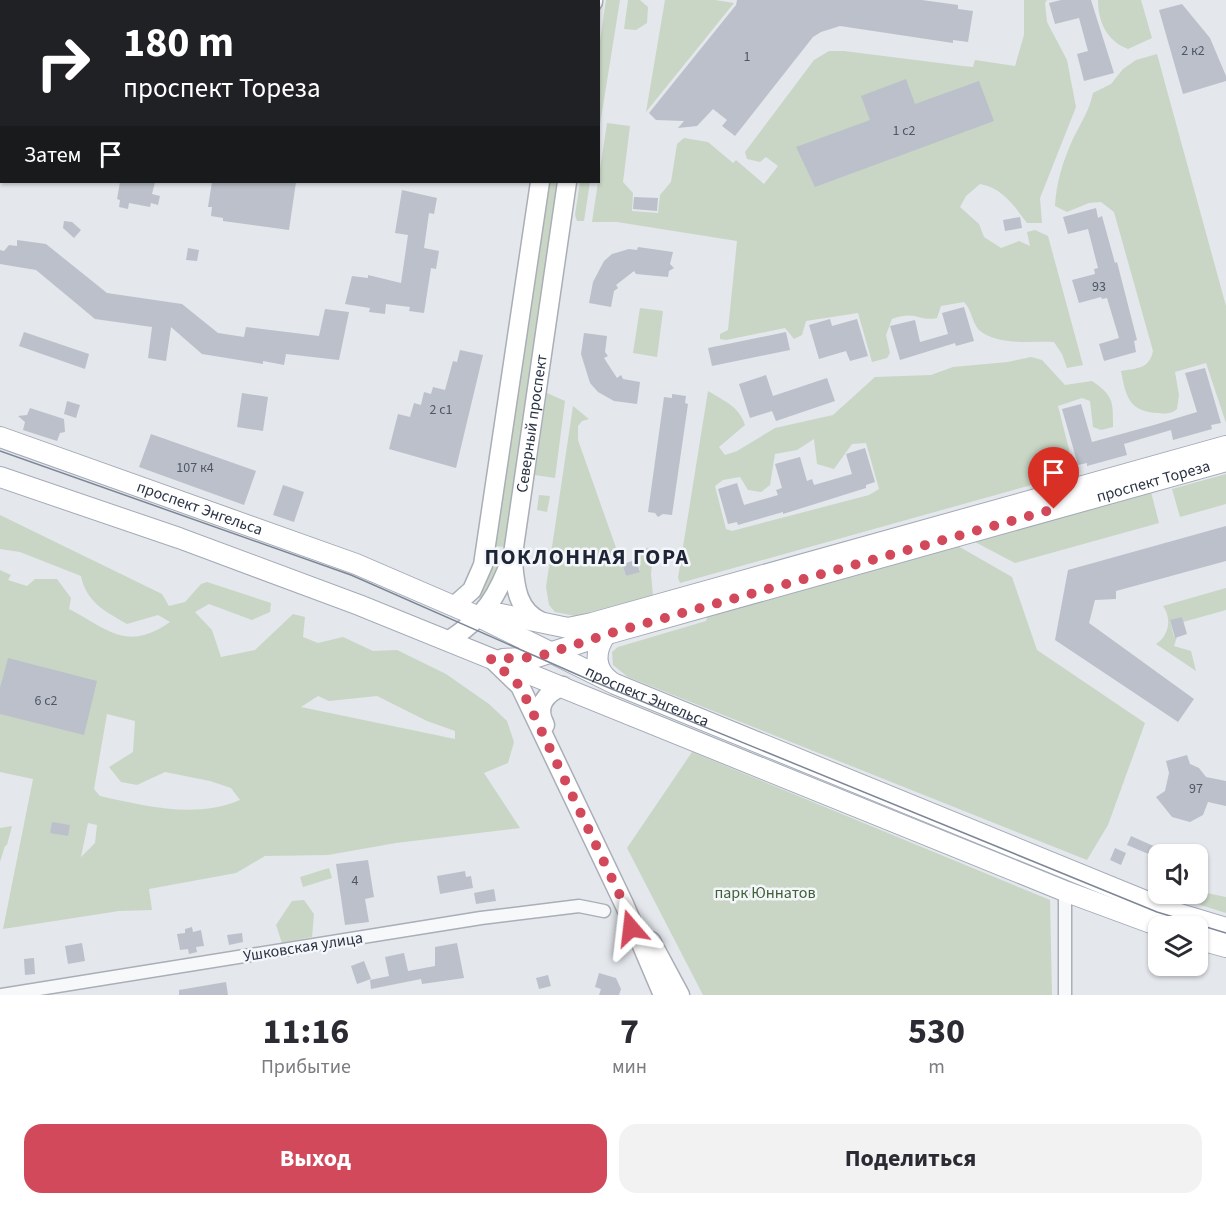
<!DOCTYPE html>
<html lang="ru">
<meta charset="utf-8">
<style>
body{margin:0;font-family:"Source Sans 3",sans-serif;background:#f2f2f3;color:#2b2b33;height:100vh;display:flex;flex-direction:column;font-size:22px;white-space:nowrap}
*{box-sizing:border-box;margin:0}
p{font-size:20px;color:#7c7c81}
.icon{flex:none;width:33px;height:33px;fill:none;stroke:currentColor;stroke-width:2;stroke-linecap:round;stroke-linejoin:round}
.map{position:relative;height:995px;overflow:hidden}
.side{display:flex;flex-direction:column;background:#fff;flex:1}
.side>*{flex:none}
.top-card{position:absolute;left:0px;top:0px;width:600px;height:183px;box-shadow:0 2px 4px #0004;background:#202124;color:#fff;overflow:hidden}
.buttons{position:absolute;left:1148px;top:844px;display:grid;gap:12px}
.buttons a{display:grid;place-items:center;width:60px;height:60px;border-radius:12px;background:#fff;box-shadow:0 2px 4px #0004;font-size:30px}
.pin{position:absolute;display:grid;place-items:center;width:51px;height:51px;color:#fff;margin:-62px -26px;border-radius:50% 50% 50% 0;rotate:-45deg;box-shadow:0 0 6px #0007}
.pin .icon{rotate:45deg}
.me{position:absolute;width:66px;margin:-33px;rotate:343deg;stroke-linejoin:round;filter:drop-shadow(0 0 4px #0008)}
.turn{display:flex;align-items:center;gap:21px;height:126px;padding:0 24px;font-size:27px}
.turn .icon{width:78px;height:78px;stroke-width:2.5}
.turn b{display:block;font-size:42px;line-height:51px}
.then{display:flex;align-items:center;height:57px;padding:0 24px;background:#0003;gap:12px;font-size:22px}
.eta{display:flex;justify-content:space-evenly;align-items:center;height:102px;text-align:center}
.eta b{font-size:36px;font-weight:700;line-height:42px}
.cta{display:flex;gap:12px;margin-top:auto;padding:12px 24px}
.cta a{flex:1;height:69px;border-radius:18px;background:#d1495b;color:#fff;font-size:24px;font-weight:700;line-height:69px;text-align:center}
.cta a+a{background:#f2f2f3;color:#2b2b33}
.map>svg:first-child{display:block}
</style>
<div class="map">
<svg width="1226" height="995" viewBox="0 0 1226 995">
<rect width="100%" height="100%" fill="#e4e7ec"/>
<!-- green -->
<path fill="#c9d6c5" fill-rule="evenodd" d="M 606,0 L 620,0 L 599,131 L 598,54 Z
M 628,0 L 640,0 L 648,7 L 647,23 L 636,30 L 624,29 Z
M 665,0 L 715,0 L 734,3 L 646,112 Z
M 1024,0 L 1047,0 L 1045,3 L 1047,22 L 1067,60 L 1076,107 L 1040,198 L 1042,223 L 1027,223 C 1014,206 1003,188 980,184 L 966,196 L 960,207 L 979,224 L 984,237 L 1001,248 L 1019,241 L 1030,246 L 1027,232 L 1035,230 L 1048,236 L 1083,365 L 1067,368 L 1062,354 L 1054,342 C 1032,341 997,346 979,330 C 972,323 972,310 964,302 L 941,306 L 937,318 C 918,322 917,310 892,319 L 886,335 L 890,353 L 887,358 L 872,362 L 858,313 L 806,321 L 802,335 L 794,339 L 785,328 L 726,340 L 720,339 L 720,334 L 728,330 L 737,241 L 617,222 L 592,222 L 607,123 L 630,126 L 623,182 L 633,193 L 632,211 L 658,213 L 660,195 L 671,182 L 677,144 L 684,138 L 708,142 L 733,163 L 736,160 L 764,184 L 778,166 L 766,157 L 760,162 L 747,159 L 745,152 L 814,60 L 829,51 L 844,51 L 963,66 L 973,67 L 975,60 L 1015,66 L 1024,35 Z
M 1098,0 L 1141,0 L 1152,38 L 1128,49 C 1107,41 1098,22 1098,0 Z
M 1157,54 L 1226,306 L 1226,423 L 1206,363 L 1175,372 L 1179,395 L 1177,409 C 1171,414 1166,414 1159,413 C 1129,412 1126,397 1121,371 C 1138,368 1149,369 1153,351 L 1114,212 L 1101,202 L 1089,203 L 1067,212 L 1055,206 C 1056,184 1063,161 1072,141 C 1080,124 1089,112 1093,93 L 1111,84 L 1123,69 L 1136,60 Z
M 550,182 L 560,182 L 505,547 L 495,546 Z
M 580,182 L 590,182 L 584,221 L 577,221 L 575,215 Z
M 640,308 L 663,311 L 657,357 L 633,353 Z
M 1031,357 L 1042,360 L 1065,385 L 1092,381 C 1114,396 1113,402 1113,427 L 1101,430 L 1093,427 L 1090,401 L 1082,398 L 1058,406 L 1074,469 L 1071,474 L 680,583 L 678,578 L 708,391 C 724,401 739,406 745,425 L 719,447 L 725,455 L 737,451 L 775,428 L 833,415 L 875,377 L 931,375 L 953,367 L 1008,362 ZM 814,439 L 817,464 L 834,469 L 852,444 L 866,443 L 879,489 L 869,495 L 732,531 L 726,529 L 715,486 L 723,480 L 740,477 L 748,490 L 761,492 L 770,485 L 775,454 L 797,450 Z
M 547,393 L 565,401 L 555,478 L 535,475 Z
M 573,406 L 589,419 L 582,421 L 578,426 L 578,440 L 626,576 L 640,571 L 636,552 L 646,548 L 654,549 L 651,574 L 653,595 L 575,616 L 555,612 L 549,605 L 546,587 Z
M 1226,474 L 1226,504 L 1180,517 L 1172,489 Z
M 1151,492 L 1159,523 L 1015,563 L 973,541 Z
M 539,495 L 550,496 L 547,512 L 537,510 Z
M 0,515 L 162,594 L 169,606 L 185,602 L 201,584 L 207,582 L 271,603 L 270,612 L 252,620 L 209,604 L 195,612 L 212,630 L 221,657 L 255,650 L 293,614 L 305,617 L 303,637 L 318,643 L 343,637 L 373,651 L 397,650 L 446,674 L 489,704 L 507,721 L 514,742 L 508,763 L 484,773 L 520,828 L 396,843 L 328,855 L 265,856 L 236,873 L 149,889 L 152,910 L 119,911 L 3,929 L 33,779 L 0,772 L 0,570 L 11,575 L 8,580 L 27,586 L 35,579 L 57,579 L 71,598 L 69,609 C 109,630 127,652 170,622 L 158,615 L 127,624 C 106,612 86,602 81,576 L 20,552 L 0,549 ZM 318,696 L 329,701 L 377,696 L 427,721 L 455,731 L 455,739 L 301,707 ZM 107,714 L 135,721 L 133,752 L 109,767 L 121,782 L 137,785 L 165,772 L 210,781 L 231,788 L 240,800 C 196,819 145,806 100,796 L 94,789 ZM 88,823 L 97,825 L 95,843 L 81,857 Z
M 958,546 L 1012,577 L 1037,650 L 1145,723 L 1108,825 L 1087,860 L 628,677 L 613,665 L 612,652 L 618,647 L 706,621 L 708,615 Z
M 494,557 L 503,559 L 484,600 L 476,597 L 484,589 Z
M 1226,588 L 1226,610 L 1183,622 L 1182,617 L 1170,621 L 1174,637 L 1177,637 L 1174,646 L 1191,651 L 1196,671 L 1156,644 C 1169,636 1172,618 1163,606 Z
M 692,752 L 1050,900 L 1052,995 L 703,995 L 627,848 Z
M 12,826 L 7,845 L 5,846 L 0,862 L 0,828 Z
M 329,868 L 332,878 L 303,887 L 300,877 Z
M 1197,891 L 1226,897 L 1226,913 L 1191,902 L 1191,895 Z
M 304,900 L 314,914 L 312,937 L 282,943 L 276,925 L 292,901 Z"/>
<!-- building -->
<path fill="#bbc0ca" d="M 737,0 L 922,0 L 958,5 L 958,9 L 973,11 L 968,42 L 953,40 L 953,43 L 840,26 L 821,32 L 813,37 L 735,136 L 722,126 L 727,120 L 713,109 L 697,126 L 678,128 L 684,121 L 656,120 L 649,113 L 736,5 Z
M 1061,0 L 1091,0 L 1114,73 L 1084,81 L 1077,54 L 1088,51 L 1079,18 L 1055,24 L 1049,3 Z
M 1182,4 L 1210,38 L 1226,76 L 1226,81 L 1183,94 L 1159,10 Z
M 906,79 L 915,104 L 979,81 L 994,121 L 815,187 L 796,147 L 870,120 L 861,96 Z
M 120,182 L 155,182 L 152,194 L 160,196 L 158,205 L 151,203 L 150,207 L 129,203 L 128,209 L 119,207 L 120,200 L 117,199 Z
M 212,182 L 296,182 L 289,230 L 223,221 L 223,218 L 211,216 L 212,207 L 208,207 Z
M 402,190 L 437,198 L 434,214 L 429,213 L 424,248 L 439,251 L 436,269 L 431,268 L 424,313 L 409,311 L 410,307 L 386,304 L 385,314 L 369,312 L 370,308 L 345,304 L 352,276 L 368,278 L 368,275 L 401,283 L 408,235 L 395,233 Z
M 634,197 L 658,198 L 657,211 L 633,209 Z
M 1096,208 L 1098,218 L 1102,216 L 1115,263 L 1117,262 L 1137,340 L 1134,341 L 1136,352 L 1104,361 L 1099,344 L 1119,338 L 1107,298 L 1102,299 L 1101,297 L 1079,303 L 1072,280 L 1095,274 L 1094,269 L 1098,268 L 1088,229 L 1068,234 L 1063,217 Z
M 1020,217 L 1022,228 L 1005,231 L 1003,220 Z
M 64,221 L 72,222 L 81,230 L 74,238 L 63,228 Z
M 17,240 L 46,244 L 107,293 L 182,304 L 218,333 L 244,337 L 246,327 L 319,336 L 325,309 L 349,312 L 339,360 L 286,354 L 284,365 L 263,361 L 263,364 L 202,354 L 171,327 L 166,361 L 148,358 L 152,327 L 95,319 L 36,270 L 0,264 L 0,250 L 4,251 L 9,245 L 17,246 Z
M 638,247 L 673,252 L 670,264 L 674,268 L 669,271 L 668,277 L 636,274 L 634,271 L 616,285 L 618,288 L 614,291 L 611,307 L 589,303 L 593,282 L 604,261 L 612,254 L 629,249 L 637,250 Z
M 188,248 L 199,250 L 197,261 L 186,260 Z
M 964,307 L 974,341 L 956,346 L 955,343 L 900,360 L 890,326 L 915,320 L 920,342 L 948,334 L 942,313 Z
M 830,319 L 832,326 L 857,319 L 868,356 L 850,361 L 846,351 L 819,359 L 809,325 Z
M 24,332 L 89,354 L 85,369 L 19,346 Z
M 786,332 L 790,350 L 712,366 L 708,348 Z
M 584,333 L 607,336 L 605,352 L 608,356 L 604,358 L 617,378 L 621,375 L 623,379 L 640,382 L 637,404 L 614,401 L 598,392 L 590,383 L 581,354 Z
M 460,350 L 483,355 L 456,468 L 389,449 L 398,414 L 410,417 L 414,403 L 421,405 L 424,392 L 431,394 L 433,387 L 445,390 L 453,361 L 457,362 Z
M 1205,368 L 1221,423 L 1211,425 L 1212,429 L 1173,440 L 1171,430 L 1124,444 L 1127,455 L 1087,466 L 1087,463 L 1078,465 L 1062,409 L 1081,404 L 1092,442 L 1154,425 L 1197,412 L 1185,373 Z
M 766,375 L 773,396 L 827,378 L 835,401 L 776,421 L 772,411 L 750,418 L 739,384 Z
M 242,393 L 268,397 L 263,431 L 237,427 Z
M 672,394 L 686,396 L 685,403 L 688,404 L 672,515 L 663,514 L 658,517 L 655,513 L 648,512 L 664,397 L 672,398 Z
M 67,401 L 80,405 L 76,418 L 64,414 Z
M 30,408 L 64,419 L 65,432 L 60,433 L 57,441 L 23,430 L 25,422 L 18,416 L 27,415 Z
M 151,434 L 256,471 L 244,505 L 139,467 Z
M 865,448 L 875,482 L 866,485 L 866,488 L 783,514 L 783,512 L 738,525 L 737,522 L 728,524 L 718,489 L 737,483 L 744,505 L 778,495 L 776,490 L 782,488 L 775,464 L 800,457 L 807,481 L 812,479 L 814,485 L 852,474 L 846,454 Z
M 283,485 L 304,492 L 294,522 L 273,515 Z
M 1226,526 L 1226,561 L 1116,591 L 1116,599 L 1095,600 L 1089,623 L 1194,699 L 1178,722 L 1055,640 L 1068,570 Z
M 636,560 L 640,572 L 626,576 L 622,564 Z
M 1182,617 L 1187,634 L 1175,638 L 1170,620 Z
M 8,658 L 97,681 L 84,735 L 0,714 L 0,688 Z
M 1187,755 L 1190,764 L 1199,768 L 1206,777 L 1226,781 L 1226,806 L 1208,802 L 1203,815 L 1190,822 L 1172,817 L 1156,797 L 1165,791 L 1169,773 L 1166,761 Z
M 52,822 L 70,825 L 68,836 L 50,833 Z
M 1131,836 L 1158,848 L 1158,858 L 1127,845 Z
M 1115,848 L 1126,853 L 1121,865 L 1110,860 Z
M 368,860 L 374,897 L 365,899 L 369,922 L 345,925 L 336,864 Z
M 465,871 L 466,877 L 471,876 L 473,888 L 440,894 L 437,876 Z
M 494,889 L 496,901 L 476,904 L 474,893 Z
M 192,927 L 193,932 L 201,930 L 204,946 L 196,947 L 197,952 L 189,954 L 188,949 L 180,950 L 177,934 L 185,933 L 185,929 Z
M 242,933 L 243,942 L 229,945 L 227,935 Z
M 82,943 L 85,961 L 68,964 L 65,946 Z
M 457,943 L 464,978 L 422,984 L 421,979 L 371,989 L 370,980 L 389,976 L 385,957 L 404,953 L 408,971 L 435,966 L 435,947 Z
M 34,958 L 35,974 L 25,975 L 24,959 Z
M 364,961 L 371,979 L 357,984 L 351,966 Z
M 599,973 L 616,978 L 621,989 L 619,995 L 599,995 L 601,989 L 595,987 Z
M 548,975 L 551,986 L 539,989 L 536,978 Z
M 226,982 L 228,995 L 179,995 L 179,990 Z"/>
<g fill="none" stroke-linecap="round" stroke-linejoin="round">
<!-- street casing -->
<g stroke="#a9aeb7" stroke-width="15">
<path id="street" d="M 495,2 L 495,0
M 2,995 L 481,918 L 579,906 L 604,911
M 1065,995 L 1065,899 L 1067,892"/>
</g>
<!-- secondary casing -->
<g stroke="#a9aeb7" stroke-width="21">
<g id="secondary">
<path d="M 567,2 L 567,0"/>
<path d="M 593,2 L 593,0"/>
<path d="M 513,562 C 515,586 517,611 542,622"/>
<path d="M 454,606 L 472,590 L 483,565 L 540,182"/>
<path id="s1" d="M 448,641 C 485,617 498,596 513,554 L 567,182"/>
<path d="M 495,662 L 520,686 L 625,906 L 663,995"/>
<path d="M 545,725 C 535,706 545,694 563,686"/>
<path d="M 651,941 L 680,995"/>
</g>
</g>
<!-- primary casing -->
<g stroke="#a3abb8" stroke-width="22">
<g id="primary">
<path id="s2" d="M 0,437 L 356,564 L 479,617 L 615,684 L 1170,911 L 1226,928"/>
<path d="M 0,477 L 179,538 L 359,605 L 1067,892 L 1162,927"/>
<path d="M 479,617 L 501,614 L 568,628 L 592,623 L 1226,446"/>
<path d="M 606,634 C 595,650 593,668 610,681"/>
<path id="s3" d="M 503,659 L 537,657 L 611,633 L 1226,461"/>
<path d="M 1197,939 L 1226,947"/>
</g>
</g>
<!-- street -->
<use href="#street" stroke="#f7f8fa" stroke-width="12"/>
<!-- secondary -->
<use href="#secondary" stroke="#fff" stroke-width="18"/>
<!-- primary -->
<use href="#primary" stroke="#fff" stroke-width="20"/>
<!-- tram -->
<path stroke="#7d8696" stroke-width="1.5" d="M 0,451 L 351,575 L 585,678 L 1157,912 L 1226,933"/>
</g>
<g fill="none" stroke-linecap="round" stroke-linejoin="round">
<!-- route -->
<path stroke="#d1495b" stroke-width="10" stroke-dasharray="0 18" d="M 631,928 L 625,906 L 520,686 L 491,659 L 537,657 L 611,633 L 1054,509"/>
</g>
<g text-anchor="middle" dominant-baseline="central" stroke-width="5" stroke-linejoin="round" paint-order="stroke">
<!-- number labels -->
<g font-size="14" fill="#4f5766">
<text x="1193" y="51">2 к2</text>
<text x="747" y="57">1</text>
<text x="904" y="131">1 с2</text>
<text x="1099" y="287">93</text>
<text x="441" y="410">2 с1</text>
<text x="195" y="468">107 к4</text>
<text x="46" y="701">6 с2</text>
<text x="1196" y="789">97</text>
<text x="355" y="881">4</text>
</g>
<!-- street labels -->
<g font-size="16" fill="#2b3445" stroke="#f4f6f9">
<text stroke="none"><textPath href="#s1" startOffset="243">Северный проспект</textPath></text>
<text stroke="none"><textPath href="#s3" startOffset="675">проспект Тореза</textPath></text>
<text stroke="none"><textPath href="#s2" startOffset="212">проспект Энгельса</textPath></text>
<text stroke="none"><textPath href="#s2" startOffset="698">проспект Энгельса</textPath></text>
<text transform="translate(303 947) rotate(-9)">Ушковская улица</text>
</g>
<!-- park labels -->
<g font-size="16" fill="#3f6138" stroke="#f4f6f9">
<text x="765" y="893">парк Юннатов</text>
</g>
<!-- district labels -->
<g font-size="22" font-weight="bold" letter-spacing="1.5" fill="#1d2536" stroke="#f4f6f9">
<text x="587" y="557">ПОКЛОННАЯ ГОРА</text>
</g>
</g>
</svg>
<div class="buttons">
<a><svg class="icon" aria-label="sound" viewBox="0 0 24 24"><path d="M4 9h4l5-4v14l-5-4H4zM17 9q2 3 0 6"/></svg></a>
<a><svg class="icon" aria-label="layers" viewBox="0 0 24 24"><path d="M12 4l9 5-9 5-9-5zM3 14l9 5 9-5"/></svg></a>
</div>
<div class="pin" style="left:1054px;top:509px;background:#d93025"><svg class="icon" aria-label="arrive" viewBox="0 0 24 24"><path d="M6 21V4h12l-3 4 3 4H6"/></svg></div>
<svg class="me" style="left:631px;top:928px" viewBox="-20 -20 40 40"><path d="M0-17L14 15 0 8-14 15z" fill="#d1495b" stroke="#fff" stroke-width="4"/></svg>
<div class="top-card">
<div class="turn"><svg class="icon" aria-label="right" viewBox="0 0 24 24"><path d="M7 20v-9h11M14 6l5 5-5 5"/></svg><div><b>180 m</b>проспект Тореза</div></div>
<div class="then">Затем<svg class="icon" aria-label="arrive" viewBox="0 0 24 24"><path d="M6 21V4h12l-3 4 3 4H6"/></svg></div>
</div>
</div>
<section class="side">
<div class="eta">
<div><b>11:16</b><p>Прибытие</p></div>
<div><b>7</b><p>мин</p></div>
<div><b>530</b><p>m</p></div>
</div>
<div class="cta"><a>Выход</a><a>Поделиться</a></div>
</section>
